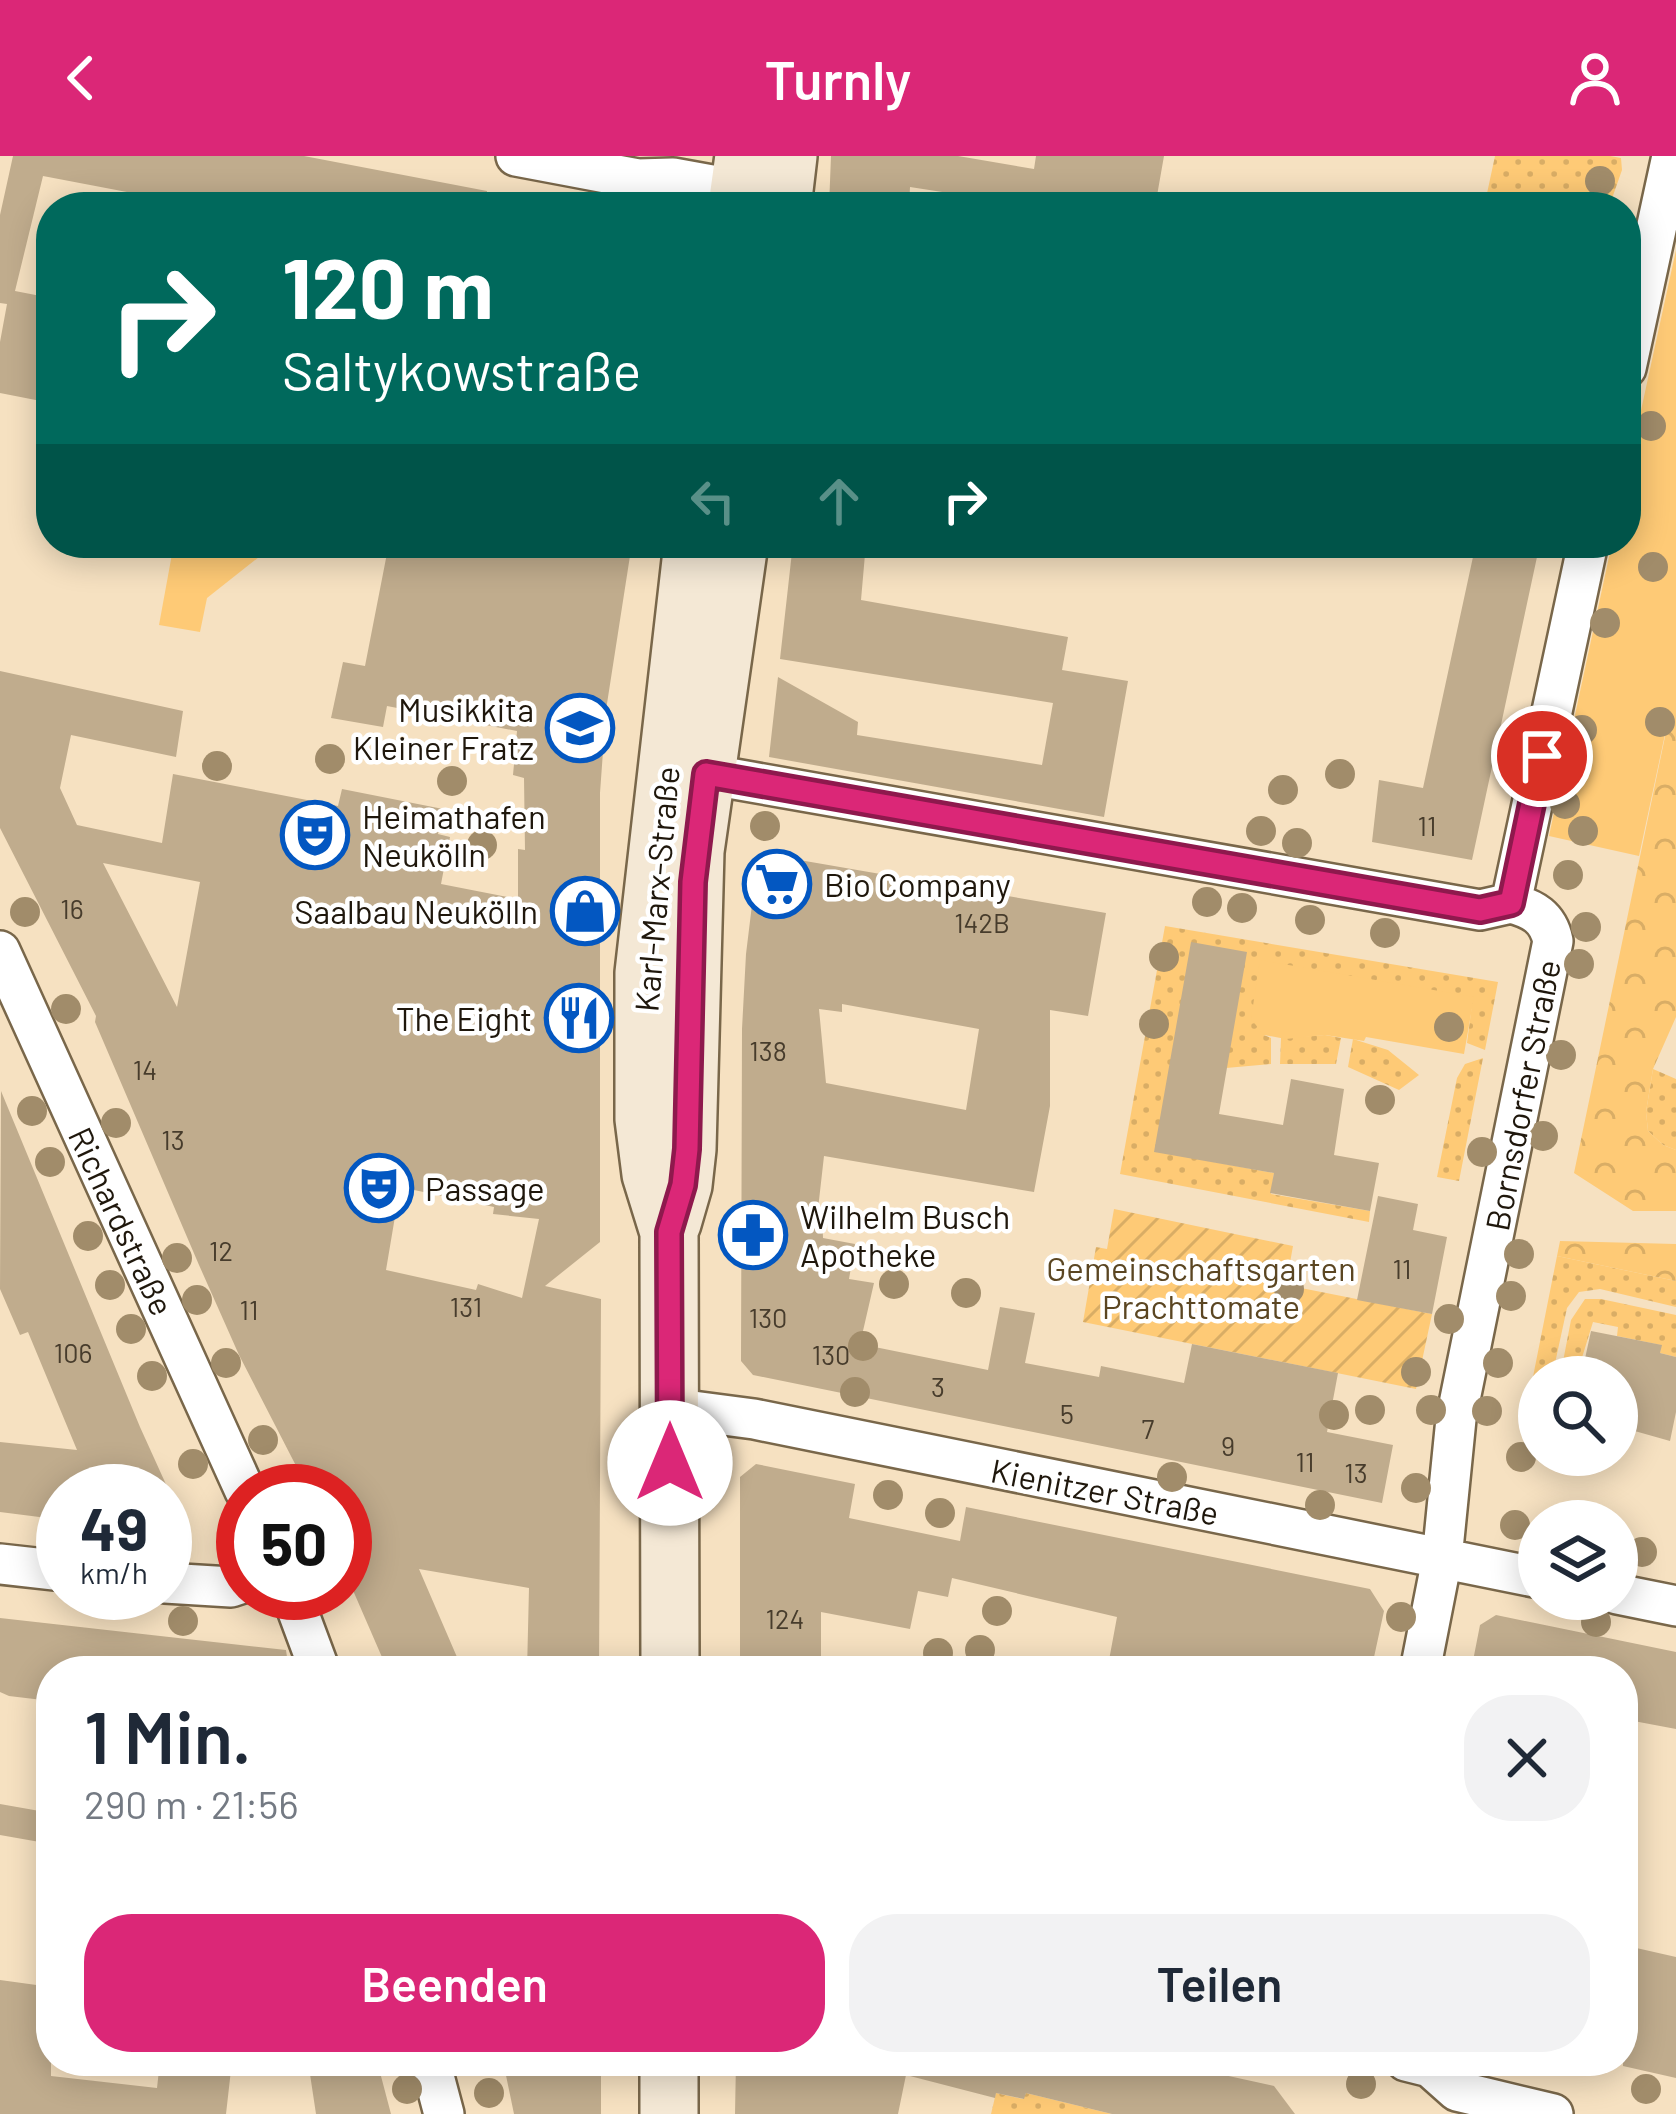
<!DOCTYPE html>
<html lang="de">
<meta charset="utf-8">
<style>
body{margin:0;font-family:Barlow,sans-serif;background:#f2f2f3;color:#1f2937;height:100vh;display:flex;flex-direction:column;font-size:45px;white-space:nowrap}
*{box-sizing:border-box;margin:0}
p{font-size:39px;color:#747a83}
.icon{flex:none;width:66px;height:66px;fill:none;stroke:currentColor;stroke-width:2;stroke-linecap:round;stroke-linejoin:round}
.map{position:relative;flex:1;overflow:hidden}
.side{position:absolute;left:36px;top:1500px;width:1602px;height:420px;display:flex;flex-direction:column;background:#fff;border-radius:48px;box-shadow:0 6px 30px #0003}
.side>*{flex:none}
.top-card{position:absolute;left:36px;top:36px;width:1605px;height:366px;border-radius:48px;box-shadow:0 6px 30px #0003;background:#00695c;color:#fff;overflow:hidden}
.controls{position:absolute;left:1518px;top:1200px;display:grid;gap:24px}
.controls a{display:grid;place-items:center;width:120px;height:120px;border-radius:50%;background:#fff;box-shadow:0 6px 30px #0003;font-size:60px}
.speed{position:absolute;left:36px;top:1308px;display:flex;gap:24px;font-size:60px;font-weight:700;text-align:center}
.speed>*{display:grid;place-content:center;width:156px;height:156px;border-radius:50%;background:#fff;box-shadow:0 6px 30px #0003;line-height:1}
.speed small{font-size:30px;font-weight:400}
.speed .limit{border:18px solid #d22;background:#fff;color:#111}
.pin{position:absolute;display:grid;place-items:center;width:102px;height:102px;color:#fff;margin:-51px;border:6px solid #fff;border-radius:50%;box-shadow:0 3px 12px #0007}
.me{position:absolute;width:132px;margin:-66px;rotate:0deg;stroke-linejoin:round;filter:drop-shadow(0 0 9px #0008)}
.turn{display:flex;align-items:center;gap:42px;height:252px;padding:0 48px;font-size:54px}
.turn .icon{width:156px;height:156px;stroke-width:2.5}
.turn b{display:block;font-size:84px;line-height:102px}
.lanes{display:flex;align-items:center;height:114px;padding:0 48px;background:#0003;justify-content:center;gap:60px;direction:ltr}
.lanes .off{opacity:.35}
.round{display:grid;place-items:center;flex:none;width:126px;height:126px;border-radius:48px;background:#f2f2f3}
.summary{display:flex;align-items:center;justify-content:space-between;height:204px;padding:0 48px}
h1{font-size:72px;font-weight:600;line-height:90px}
.primary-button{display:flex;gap:24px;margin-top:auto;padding:24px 48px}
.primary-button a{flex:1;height:138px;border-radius:48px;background:#db2777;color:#fff;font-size:48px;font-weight:600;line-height:138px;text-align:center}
.primary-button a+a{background:#f2f2f3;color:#1f2937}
header{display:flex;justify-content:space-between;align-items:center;height:156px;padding:0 48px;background:#db2777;color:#fff;font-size:54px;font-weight:600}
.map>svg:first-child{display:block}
</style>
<header><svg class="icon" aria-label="back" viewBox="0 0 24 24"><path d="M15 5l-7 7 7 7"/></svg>Turnly<svg class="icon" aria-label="person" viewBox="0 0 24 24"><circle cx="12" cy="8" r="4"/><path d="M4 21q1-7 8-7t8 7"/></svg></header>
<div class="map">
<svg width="1676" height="1958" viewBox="0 0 1676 1958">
<defs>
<pattern id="grass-dots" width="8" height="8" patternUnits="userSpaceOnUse" patternTransform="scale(3)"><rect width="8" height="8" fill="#feca76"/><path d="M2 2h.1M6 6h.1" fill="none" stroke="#d9ad65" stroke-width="1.8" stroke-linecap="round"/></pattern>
<pattern id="forest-crowns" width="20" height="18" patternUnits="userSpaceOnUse" patternTransform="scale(3)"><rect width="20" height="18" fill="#feca76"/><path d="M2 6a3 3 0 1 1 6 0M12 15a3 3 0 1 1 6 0" fill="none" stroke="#d9ad65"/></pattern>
<pattern id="garden-furrows" width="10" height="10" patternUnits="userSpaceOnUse" patternTransform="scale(3)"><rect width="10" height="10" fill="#feca76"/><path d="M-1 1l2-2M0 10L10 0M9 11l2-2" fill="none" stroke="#d9ad65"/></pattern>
</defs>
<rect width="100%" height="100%" fill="#f6e1c1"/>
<!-- grass -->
<path fill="url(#grass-dots)" d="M 1495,0 L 1610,0 L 1621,2 L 1622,14 L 1609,51 L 1537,51 L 1486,42 Z
M 1165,770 L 1498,826 L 1485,894 L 1467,887 L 1473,841 L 1264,879 L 1271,882 L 1271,908 L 1226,912 L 1155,995 L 1274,1017 L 1271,1038 L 1370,1055 L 1369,1066 L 1120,1018 Z
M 1325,879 L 1341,882 L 1336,908 L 1280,908 L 1281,882 Z
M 1353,883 L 1388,894 L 1419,919 L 1399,934 L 1348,911 Z
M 1483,902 L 1459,1025 L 1437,1021 L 1457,922 L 1465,908 Z
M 1653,913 L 1676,923 L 1676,994 L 1663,989 L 1648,975 L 1646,956 Z
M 1557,1100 L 1676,1125 L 1676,1151 L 1600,1133 L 1579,1136 L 1567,1152 L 1552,1221 L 1539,1221 L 1539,1258 L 1526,1256 Z
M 1585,1143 L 1601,1143 L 1676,1159 L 1676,1201 L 1660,1197 L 1661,1189 L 1617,1180 L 1618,1171 L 1593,1166 L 1576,1221 L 1560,1221 L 1571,1164 Z
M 996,1937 L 1023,1943 L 1026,1937 L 1112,1958 L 991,1958 Z"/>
<!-- forest -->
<path fill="url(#forest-crowns)" d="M 1676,528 L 1676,861 L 1653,913 L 1646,956 L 1648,975 L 1663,989 L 1676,994 L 1676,1055 L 1633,1055 L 1574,1017 Z
M 1560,1085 L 1676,1088 L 1676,1125 L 1557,1100 Z"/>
<!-- park -->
<path fill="#feca76" d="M 1676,94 L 1676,570 L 1667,569 L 1639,700 L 1549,680 L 1612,387 L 1626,387 L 1626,323 Z
M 174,387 L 266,387 L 264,397 L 207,442 L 200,476 L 159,469 Z
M 1260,804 L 1474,841 L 1464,898 L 1366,881 L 1364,885 L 1325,879 L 1286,883 L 1264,879 L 1251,863 Z"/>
<!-- garden -->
<path fill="url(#garden-furrows)" d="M 1114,1053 L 1293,1090 L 1286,1129 L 1432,1158 L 1416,1233 L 1083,1166 L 1096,1091 L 1107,1093 Z"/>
<!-- building -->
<path fill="#c0ac8d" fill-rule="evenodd" d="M 13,0 L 304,0 L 487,35 L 486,51 L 173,51 L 174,45 L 43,20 L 15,135 L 51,142 L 51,247 L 0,237 L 0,186 L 7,148 L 0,147 L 0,59 Z
M 831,0 L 958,0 L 1034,13 L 1036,0 L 1164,0 L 1155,51 L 1039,51 L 910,31 L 909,51 L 829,51 Z
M 389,387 L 484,387 L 553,400 L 555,387 L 632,387 L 606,554 L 600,637 L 600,1086 L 545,1130 L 601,1143 L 599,1515 L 527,1515 L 529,1432 L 419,1413 L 463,1515 L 388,1515 L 345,1416 L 345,1335 L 309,1335 L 239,1199 L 199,1109 L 95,866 L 96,860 L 0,672 L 0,515 L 183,555 L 176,601 L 71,579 L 60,632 L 77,669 L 162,687 L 173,618 L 338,650 L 342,633 L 443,653 L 438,678 L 450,681 L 441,728 L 518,743 L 518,693 L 525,694 L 524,622 L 513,619 L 517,575 L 387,550 L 383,571 L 331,562 L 343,506 L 365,510 ZM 103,707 L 200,726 L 177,851 ZM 400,1031 L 494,1051 L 493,1058 L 539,1063 L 522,1142 L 478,1128 L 476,1134 L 386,1114 Z
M 793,387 L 866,387 L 861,444 L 1068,481 L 1062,514 L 1128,525 L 1104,661 L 769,601 L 778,521 L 858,566 L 857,579 L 1042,609 L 1053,547 L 780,503 Z
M 1476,387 L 1540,387 L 1472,704 L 1372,686 L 1379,624 L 1423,632 Z
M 782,701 L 1106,757 L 1088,860 L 1050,854 L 1050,950 L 1034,1036 L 824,1000 L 818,1053 L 822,1057 L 823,1082 L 855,1088 L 849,1123 L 874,1127 L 860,1188 L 988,1214 L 1000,1151 L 1035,1157 L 1025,1207 L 1099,1221 L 1101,1210 L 1184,1227 L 1192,1188 L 1338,1217 L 1327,1276 L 1393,1289 L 1382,1347 L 753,1219 L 741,1205 L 742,873 L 746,798 L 756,716 L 773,732 ZM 842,848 L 979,873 L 966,954 L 826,927 L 819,853 L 842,856 Z
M 1191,786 L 1247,796 L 1219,958 L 1283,969 L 1291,923 L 1344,933 L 1334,999 L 1379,1007 L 1370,1055 L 1270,1037 L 1274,1017 L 1154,996 Z
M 1,935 L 140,1271 L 169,1335 L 63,1335 L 63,1364 L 0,1356 L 0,1286 L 77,1294 L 28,1176 L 20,1179 L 0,1133 Z
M 1378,1040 L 1418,1048 L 1413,1074 L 1447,1081 L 1432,1158 L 1357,1144 Z
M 1591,1175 L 1662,1189 L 1660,1197 L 1676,1201 L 1676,1256 L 1670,1285 L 1617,1270 L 1617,1221 L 1581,1221 Z
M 756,1308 L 855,1328 L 849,1362 L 960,1385 L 966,1351 L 1370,1433 L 1384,1455 L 1371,1515 L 1107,1515 L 1117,1461 L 952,1422 L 948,1441 L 918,1435 L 910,1473 L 821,1456 L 821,1515 L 740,1515 L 740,1321 Z
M 1496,1459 L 1676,1496 L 1676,1573 L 1623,1563 L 1623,1515 L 1471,1515 L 1480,1469 Z
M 0,1462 L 286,1494 L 289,1515 L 51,1515 L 51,1545 L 9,1540 L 0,1536 Z
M 0,1648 L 51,1657 L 51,1688 L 0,1679 Z
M 1632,1791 L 1676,1801 L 1676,1922 L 1623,1910 L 1623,1829 Z
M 0,1824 L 51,1831 L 51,1920 L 157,1932 L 160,1905 L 232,1905 L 226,1958 L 0,1958 Z
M 308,1905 L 377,1905 L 391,1958 L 316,1958 Z
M 503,1905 L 601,1905 L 601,1958 L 514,1958 Z
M 736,1905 L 1184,1905 L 1183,1910 L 1274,1930 L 1295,1958 L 1112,1958 L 1026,1937 L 1024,1943 L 996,1937 L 995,1942 L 906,1919 L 898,1958 L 735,1958 Z"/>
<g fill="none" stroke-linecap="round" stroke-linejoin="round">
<!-- street casing -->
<g stroke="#79674a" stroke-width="44">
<path id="street" d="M 516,0 L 638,23 L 673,22 L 739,34
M 1626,212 L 1672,0
M 706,618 L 1480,754 L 1511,747
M 1511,747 L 1588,387
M 0,795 L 245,1335
M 670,1252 L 754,1263 L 1539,1422
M 0,1408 L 63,1415
M 165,1427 L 231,1431 L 243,1427
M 291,1437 L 320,1515
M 1617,1438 L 1676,1450
M 1420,1515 L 1442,1403 L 1456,1263 L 1553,785 C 1548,761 1533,753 1511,747
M 430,1905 L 444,1958
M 1406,1905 L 1430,1911 L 1457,1935 L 1553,1958"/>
</g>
<!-- secondary casing -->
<g stroke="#79674a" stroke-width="62">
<path id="secondary" d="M 737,51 L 744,0
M 782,51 L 788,0
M 672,1067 L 683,1029 L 687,993 L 695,695 L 739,387
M 670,1515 L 669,1076 L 651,1018 L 644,963 L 644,817 L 693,387
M 669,1905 L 669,1958"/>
</g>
<!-- street -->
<use href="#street" stroke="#fff" stroke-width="39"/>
<!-- secondary -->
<use href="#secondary" stroke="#f4e8d5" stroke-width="57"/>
</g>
<!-- trees -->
<g fill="#a18c6a">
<circle cx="1600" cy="25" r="15"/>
<circle cx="1651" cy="270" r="15"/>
<circle cx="1653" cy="411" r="15"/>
<circle cx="1605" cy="467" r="15"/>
<circle cx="1660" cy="566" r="15"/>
<circle cx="1582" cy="574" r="15"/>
<circle cx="330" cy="603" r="15"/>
<circle cx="217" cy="610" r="15"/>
<circle cx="1340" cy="618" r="15"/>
<circle cx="452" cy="625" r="15"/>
<circle cx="1283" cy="634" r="15"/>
<circle cx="1565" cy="648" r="15"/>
<circle cx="765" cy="670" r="15"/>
<circle cx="1261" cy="675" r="15"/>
<circle cx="1583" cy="675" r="15"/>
<circle cx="1297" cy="687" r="15"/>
<circle cx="482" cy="689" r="15"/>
<circle cx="1568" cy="719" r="15"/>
<circle cx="1207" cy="746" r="15"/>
<circle cx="1242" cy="752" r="15"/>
<circle cx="25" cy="756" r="15"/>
<circle cx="1310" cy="764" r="15"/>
<circle cx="1586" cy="771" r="15"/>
<circle cx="1385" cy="777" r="15"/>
<circle cx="1164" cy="801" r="15"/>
<circle cx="1579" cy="808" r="15"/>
<circle cx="66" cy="853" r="15"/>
<circle cx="1154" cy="868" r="15"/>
<circle cx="1449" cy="871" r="15"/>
<circle cx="1561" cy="899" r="15"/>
<circle cx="1380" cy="944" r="15"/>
<circle cx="32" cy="955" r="15"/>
<circle cx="116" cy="967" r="15"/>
<circle cx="1543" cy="980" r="15"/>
<circle cx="1482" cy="996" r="15"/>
<circle cx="50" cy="1006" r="15"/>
<circle cx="88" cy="1080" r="15"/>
<circle cx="1519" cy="1098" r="15"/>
<circle cx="177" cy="1102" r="15"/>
<circle cx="894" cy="1128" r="15"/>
<circle cx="110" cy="1129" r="15"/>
<circle cx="1289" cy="1133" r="15"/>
<circle cx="966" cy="1137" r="15"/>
<circle cx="1511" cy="1140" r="15"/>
<circle cx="197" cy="1144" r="15"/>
<circle cx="1449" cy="1163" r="15"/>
<circle cx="131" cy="1173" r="15"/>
<circle cx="863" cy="1190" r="15"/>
<circle cx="226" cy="1207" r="15"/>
<circle cx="1498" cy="1207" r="15"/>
<circle cx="1416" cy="1216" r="15"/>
<circle cx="152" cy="1220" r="15"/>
<circle cx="855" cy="1236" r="15"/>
<circle cx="1370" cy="1254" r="15"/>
<circle cx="1431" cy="1254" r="15"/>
<circle cx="1487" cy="1255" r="15"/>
<circle cx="1334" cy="1259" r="15"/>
<circle cx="263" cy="1284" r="15"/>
<circle cx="1521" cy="1301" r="15"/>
<circle cx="193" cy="1308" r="15"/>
<circle cx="1172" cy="1321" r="15"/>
<circle cx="1416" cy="1332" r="15"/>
<circle cx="888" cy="1339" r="15"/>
<circle cx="1320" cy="1349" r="15"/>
<circle cx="940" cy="1357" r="15"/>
<circle cx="1515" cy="1369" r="15"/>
<circle cx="1642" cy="1396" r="15"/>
<circle cx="997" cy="1455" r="15"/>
<circle cx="1401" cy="1461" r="15"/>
<circle cx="183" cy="1465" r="15"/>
<circle cx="1596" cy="1466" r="15"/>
<circle cx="980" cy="1494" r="15"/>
<circle cx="938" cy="1497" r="15"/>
<circle cx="1361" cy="1928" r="15"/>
<circle cx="407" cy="1933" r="15"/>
<circle cx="1646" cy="1933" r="15"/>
<circle cx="489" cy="1937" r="15"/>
</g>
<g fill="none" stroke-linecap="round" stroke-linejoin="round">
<!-- route casing -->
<g stroke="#8e194d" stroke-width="30">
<path id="route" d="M 670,1307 L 669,1076 L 683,1029 L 687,993 L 693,726 L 706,618 L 1480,754 L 1511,747 L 1542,600"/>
</g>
<!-- route -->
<use href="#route" stroke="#db2777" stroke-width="21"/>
</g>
<!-- icons -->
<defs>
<g id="school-ring" transform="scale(3.45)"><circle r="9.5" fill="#fff" stroke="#0357c1" stroke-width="1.5"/><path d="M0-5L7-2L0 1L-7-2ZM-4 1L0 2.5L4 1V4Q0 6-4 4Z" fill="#0357c1"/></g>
<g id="theatre-ring" transform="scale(3.45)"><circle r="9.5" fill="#fff" stroke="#0357c1" stroke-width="1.5"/><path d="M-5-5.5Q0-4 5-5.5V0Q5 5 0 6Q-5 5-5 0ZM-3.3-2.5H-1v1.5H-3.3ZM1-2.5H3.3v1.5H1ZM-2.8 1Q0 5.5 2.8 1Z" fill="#0357c1"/></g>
<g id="supermarket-ring" transform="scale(3.45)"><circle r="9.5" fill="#fff" stroke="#0357c1" stroke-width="1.5"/><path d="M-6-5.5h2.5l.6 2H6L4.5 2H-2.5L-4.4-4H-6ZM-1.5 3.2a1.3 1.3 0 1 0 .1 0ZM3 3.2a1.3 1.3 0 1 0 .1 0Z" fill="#0357c1"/></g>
<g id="shop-ring" transform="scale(3.45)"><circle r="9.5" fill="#fff" stroke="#0357c1" stroke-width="1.5"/><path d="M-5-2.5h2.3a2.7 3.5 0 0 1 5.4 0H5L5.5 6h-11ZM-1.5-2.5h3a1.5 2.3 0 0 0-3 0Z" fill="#0357c1"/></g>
<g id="restaurant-ring" transform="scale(3.45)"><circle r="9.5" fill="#fff" stroke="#0357c1" stroke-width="1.5"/><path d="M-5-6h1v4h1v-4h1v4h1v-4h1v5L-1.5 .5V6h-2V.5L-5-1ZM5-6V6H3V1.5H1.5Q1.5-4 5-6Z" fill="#0357c1"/></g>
<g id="pharmacy-ring" transform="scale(3.45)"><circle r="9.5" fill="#fff" stroke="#0357c1" stroke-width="1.5"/><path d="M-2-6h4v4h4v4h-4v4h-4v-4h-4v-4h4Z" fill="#0357c1"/></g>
</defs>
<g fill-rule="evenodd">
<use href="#school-ring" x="580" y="572"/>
<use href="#theatre-ring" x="315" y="679"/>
<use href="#supermarket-ring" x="777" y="728"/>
<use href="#shop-ring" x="585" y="755"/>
<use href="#restaurant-ring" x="579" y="862"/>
<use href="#theatre-ring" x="379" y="1032"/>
<use href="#pharmacy-ring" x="753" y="1079"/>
</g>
<g text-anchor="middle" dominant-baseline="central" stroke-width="9" stroke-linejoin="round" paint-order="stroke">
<!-- number labels -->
<g font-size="27" fill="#473c2c">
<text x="1427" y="669">11</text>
<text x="72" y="752">16</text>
<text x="982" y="766">142B</text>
<text x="768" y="894">138</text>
<text x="145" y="913">14</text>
<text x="173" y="983">13</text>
<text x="221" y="1094">12</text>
<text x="1402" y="1112">11</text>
<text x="466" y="1150">131</text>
<text x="249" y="1153">11</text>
<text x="768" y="1161">130</text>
<text x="73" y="1196">106</text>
<text x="831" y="1198">130</text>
<text x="938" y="1230">3</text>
<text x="1067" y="1257">5</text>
<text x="1148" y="1272">7</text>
<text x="1228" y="1289">9</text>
<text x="1305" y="1305">11</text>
<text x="1356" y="1316">13</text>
<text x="785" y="1462">124</text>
</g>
<!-- poi labels -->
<g font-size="33" fill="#1f170c" stroke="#fff" text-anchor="start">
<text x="534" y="553" text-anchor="end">Musikkita<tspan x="534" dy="38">Kleiner Fratz</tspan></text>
<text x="362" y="660">Heimathafen<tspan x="362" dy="38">Neukölln</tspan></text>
<text x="824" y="728">Bio Company</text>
<text x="538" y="755" text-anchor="end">Saalbau Neukölln</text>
<text x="532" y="862" text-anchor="end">The Eight</text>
<text x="425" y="1032">Passage</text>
<text x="800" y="1060">Wilhelm Busch<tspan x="800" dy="38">Apotheke</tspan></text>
</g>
<!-- street labels -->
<g font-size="33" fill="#1f170c" stroke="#fff">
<text transform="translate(656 733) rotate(-85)">Karl-Marx-Straße</text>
<text transform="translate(1522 939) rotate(-79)">Bornsdorfer Straße</text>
<text transform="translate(122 1065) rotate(65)">Richardstraße</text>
<text transform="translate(1105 1335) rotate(11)">Kienitzer Straße</text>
</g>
<!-- park labels -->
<g font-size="33" fill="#5b4622" stroke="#fff">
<text x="1201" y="1112">Gemeinschaftsgarten<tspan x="1201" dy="38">Prachttomate</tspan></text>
</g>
</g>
</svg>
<div class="controls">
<a><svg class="icon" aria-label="search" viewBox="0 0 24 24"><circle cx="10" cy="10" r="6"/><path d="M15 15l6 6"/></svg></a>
<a><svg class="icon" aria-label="layers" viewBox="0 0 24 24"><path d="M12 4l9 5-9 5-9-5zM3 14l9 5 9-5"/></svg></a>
</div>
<div class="speed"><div>49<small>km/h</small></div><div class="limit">50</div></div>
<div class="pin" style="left:1542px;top:600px;background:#d93025"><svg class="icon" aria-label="arrive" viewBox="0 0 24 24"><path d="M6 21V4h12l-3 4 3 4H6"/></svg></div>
<svg class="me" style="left:670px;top:1307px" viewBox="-20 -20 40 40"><circle r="19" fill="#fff"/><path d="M0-13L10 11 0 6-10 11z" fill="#db2777"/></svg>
<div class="top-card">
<div class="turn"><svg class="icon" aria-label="right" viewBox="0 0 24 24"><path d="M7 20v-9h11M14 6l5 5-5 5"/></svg><div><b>120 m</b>Saltykowstraße</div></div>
<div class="lanes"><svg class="icon off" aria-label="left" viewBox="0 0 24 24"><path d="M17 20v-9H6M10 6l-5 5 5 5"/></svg><svg class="icon off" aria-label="ahead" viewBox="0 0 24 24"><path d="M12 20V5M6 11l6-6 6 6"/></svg><svg class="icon" aria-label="right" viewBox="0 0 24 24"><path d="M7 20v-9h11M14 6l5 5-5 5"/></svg></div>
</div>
<section class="side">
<div class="summary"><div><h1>1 Min.</h1><p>290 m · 21:56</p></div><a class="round"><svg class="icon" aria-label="close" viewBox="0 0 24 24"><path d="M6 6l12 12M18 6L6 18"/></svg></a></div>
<div class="primary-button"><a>Beenden</a><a>Teilen</a></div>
</section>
</div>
